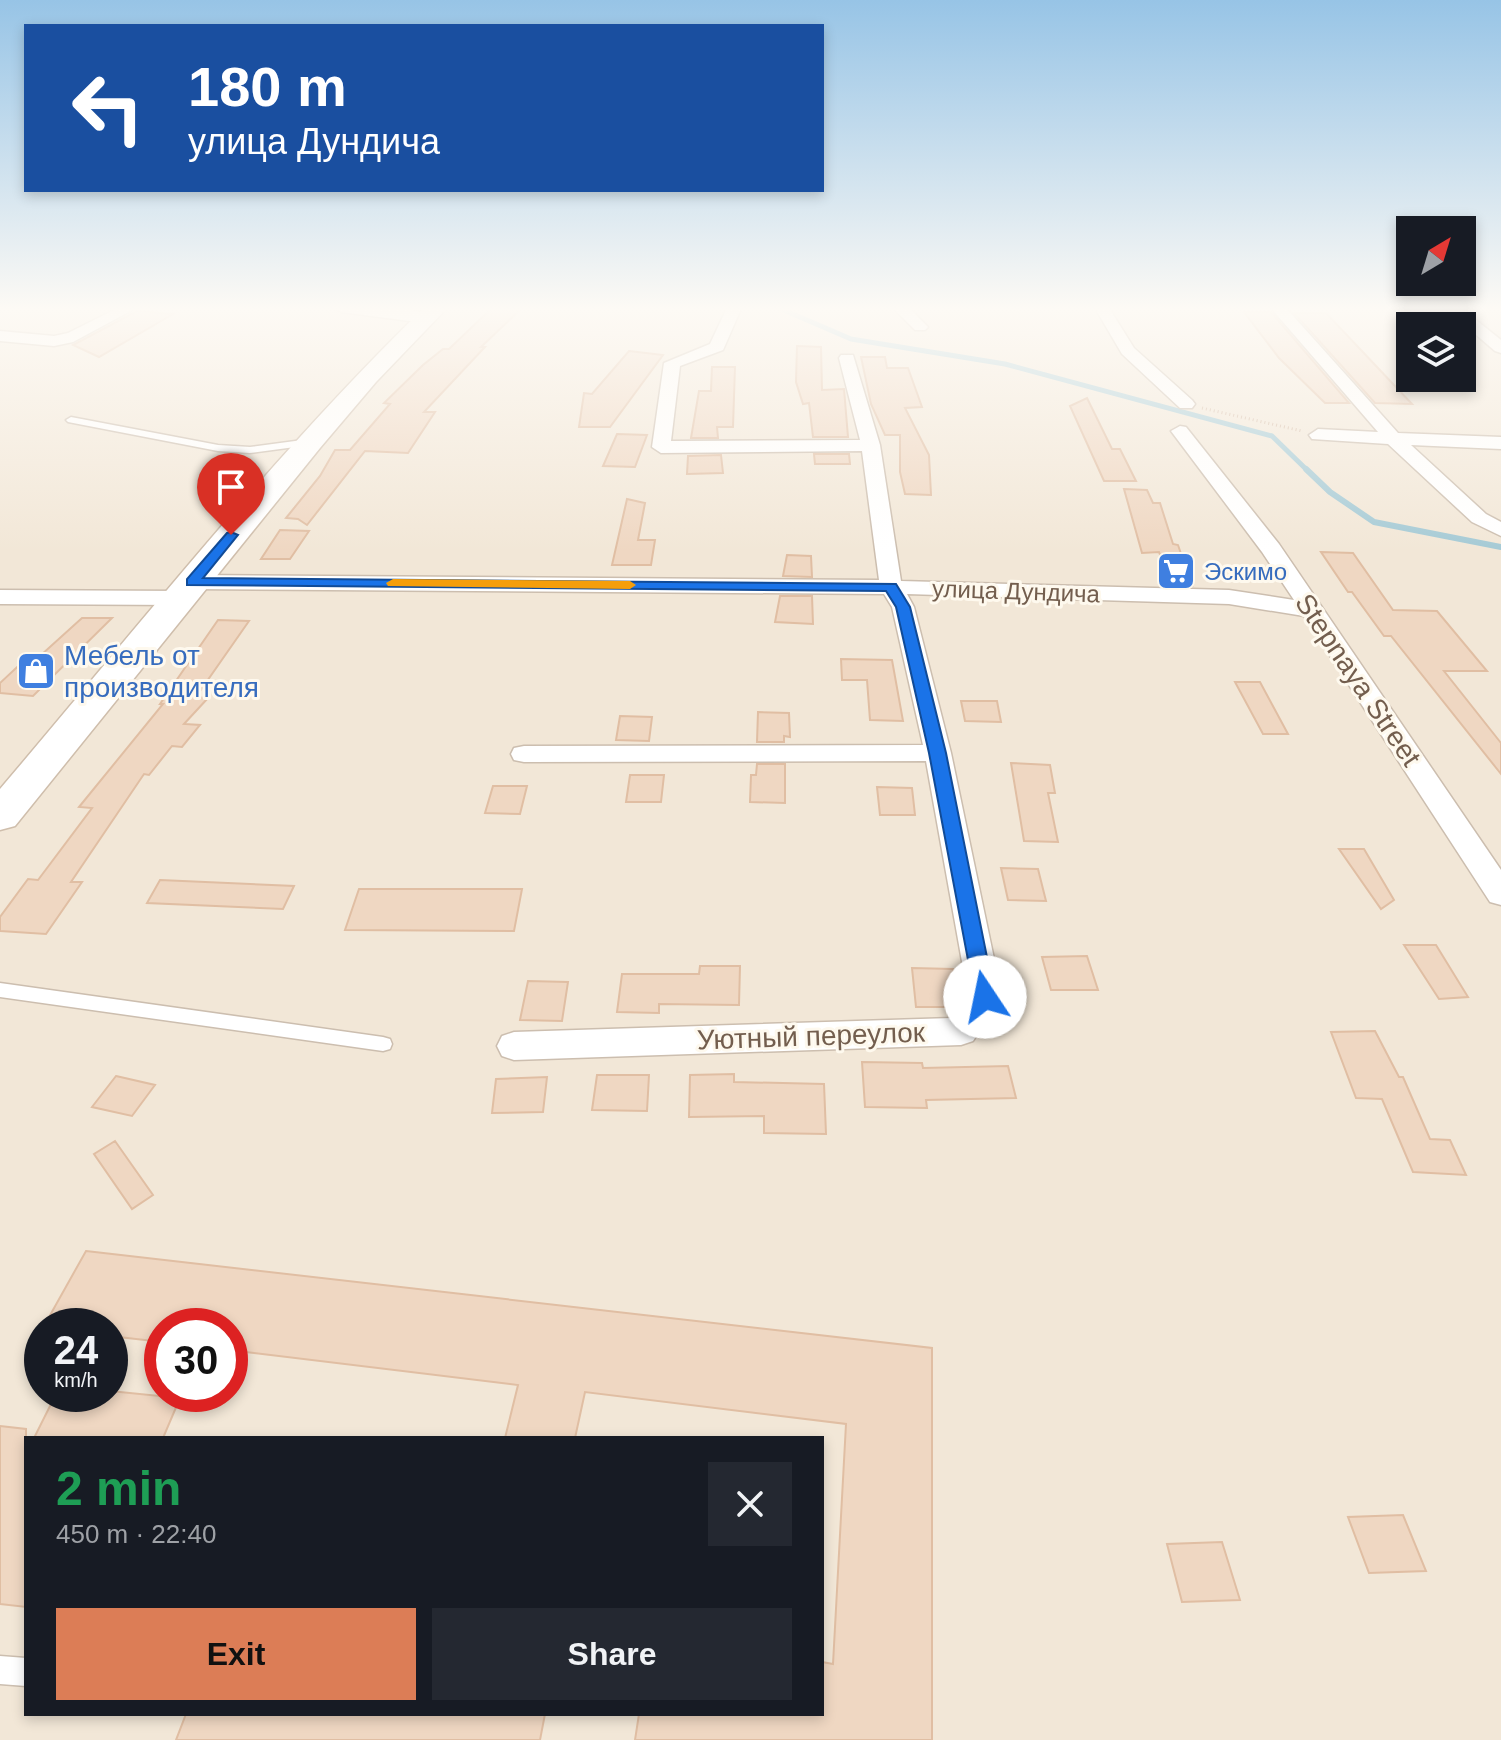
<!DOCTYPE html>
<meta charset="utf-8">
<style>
body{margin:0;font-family:Helvetica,sans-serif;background:#242831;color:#f1f3f6;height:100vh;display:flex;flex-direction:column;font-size:30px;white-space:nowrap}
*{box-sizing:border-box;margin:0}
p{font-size:26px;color:#9ea1a6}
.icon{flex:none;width:44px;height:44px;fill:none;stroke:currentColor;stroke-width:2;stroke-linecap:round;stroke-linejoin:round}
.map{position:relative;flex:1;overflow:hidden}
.sheet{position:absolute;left:24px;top:1436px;width:800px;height:280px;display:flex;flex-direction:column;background:#171b24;border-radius:0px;box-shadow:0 4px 12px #0003}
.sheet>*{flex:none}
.hud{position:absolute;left:24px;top:24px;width:800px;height:168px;border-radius:0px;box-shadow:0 4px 12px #0003;background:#1a4fa0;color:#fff;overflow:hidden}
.needle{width:52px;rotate:38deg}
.fabs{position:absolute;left:1396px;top:216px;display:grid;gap:16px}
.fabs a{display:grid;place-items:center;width:80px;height:80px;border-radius:0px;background:#171b24;box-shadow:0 4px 12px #0003;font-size:40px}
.speed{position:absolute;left:24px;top:1308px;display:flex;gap:16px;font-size:40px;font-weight:700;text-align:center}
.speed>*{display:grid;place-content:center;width:104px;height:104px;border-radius:50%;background:#171b24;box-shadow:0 4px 12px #0003;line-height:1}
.speed small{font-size:20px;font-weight:400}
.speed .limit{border:12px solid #d22;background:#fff;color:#111}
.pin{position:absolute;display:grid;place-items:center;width:68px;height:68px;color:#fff;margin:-82px -34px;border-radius:50% 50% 50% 0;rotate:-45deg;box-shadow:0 0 8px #0007}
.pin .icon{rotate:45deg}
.me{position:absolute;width:88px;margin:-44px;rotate:349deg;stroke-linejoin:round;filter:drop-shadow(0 0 6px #0008)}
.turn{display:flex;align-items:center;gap:28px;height:168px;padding:0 32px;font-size:36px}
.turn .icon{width:104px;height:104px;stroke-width:2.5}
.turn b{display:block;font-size:56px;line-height:68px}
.round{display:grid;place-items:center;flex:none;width:84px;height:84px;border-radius:0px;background:#242831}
.head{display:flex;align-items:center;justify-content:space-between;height:136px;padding:0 32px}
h1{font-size:48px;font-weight:700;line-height:60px;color:#1e9e55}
.action{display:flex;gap:16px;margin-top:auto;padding:16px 32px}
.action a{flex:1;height:92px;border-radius:0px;background:#dc7d56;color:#111;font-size:32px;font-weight:700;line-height:92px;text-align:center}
.action a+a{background:#242831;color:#f1f3f6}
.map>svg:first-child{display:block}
</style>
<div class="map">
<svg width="1501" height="1740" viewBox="0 0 1501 1740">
<rect width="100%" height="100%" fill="#fbf5e8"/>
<!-- residential -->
<path fill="#f2e7d7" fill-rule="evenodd" d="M 0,308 L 1501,308 L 1501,1740 L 0,1740 ZM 1410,326 L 1462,326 L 1462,378 L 1410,378 ZM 42,1326 L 110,1326 L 110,1394 L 42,1394 ZM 162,1326 L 230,1326 L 230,1394 L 162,1394 ZM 26,1438 L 822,1438 L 822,1714 L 26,1714 Z"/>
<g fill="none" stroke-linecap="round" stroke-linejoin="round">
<!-- stream-far1 -->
<path stroke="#a5cad5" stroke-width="5" d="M 779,308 L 851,339 L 1005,364 L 1272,436 L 1308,471"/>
<!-- stream -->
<path stroke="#a5cad5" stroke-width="6" d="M 1306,469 L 1330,492 L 1374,522 L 1501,547"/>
</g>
<!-- building -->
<path fill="#efd7c2" stroke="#e0bea3" stroke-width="2" d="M 492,308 L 522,308 L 481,347 L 485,347 L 424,412 L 435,412 L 408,453 L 365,451 L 307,525 L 298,519 L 286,518 L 320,476 L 335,450 L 350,450 L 390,404 L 384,403 L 423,365 L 443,349 L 449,349 Z
M 137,311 L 173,314 L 99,357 L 73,345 Z
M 1244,312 L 1271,312 L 1349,403 L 1325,403 L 1279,358 Z
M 1294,313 L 1326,313 L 1412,404 L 1375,403 Z
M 797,346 L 821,347 L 822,390 L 844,389 L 848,437 L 813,437 L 809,403 L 803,404 L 796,382 Z
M 629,351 L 663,355 L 610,427 L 579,427 L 584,393 L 592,394 Z
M 861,357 L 885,357 L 887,368 L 908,368 L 922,407 L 905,408 L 929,455 L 931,495 L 905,494 L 900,472 L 900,435 L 885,435 L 871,404 Z
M 712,367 L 735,367 L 733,427 L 717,427 L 718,438 L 691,438 L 699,391 L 711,391 Z
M 1087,398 L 1112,449 L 1120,449 L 1136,481 L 1104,481 L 1070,406 Z
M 617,434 L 647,435 L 635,467 L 603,466 Z
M 814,454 L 849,454 L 850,464 L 815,464 Z
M 721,455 L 723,473 L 687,474 L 688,456 Z
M 1124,489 L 1147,490 L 1153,503 L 1160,503 L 1173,544 L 1178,545 L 1192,586 L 1171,585 L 1159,552 L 1142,553 Z
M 627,499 L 645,503 L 638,540 L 655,540 L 651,565 L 612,565 Z
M 280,530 L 309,531 L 290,559 L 261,559 Z
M 1321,552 L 1353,553 L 1393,610 L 1437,611 L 1487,671 L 1444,671 L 1501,743 L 1501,774 L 1391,636 L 1384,636 L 1352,592 L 1348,592 Z
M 787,555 L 811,556 L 812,577 L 783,576 Z
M 780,596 L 812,596 L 813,624 L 775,622 Z
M 82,618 L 112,618 L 33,696 L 0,693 L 0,683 L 30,655 L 40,656 Z
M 218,620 L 249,621 L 196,697 L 208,698 L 184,724 L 200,725 L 182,747 L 172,746 L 149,775 L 144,774 L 71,882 L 82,882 L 46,934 L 0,931 L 0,917 L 28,879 L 38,880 L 92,808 L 79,807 L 163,704 L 160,704 Z
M 841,659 L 892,660 L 903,721 L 870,720 L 867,680 L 842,680 Z
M 1235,682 L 1260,682 L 1288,734 L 1263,734 Z
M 961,701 L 997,701 L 1001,722 L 965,721 Z
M 758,712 L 789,713 L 790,737 L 784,736 L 784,742 L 757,742 Z
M 620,716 L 652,717 L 649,741 L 616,740 Z
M 1011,763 L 1050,765 L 1055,793 L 1048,793 L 1058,842 L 1024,841 Z
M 757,764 L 785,764 L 785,803 L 750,802 L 751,775 L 756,775 Z
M 630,775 L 664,775 L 661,802 L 626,802 Z
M 493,786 L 527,786 L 520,814 L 485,813 Z
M 877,787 L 912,788 L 915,815 L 880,815 Z
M 1339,849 L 1364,849 L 1394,900 L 1381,909 Z
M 1001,868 L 1038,869 L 1046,901 L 1008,900 Z
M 160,880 L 294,886 L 283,909 L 147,903 Z
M 359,889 L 522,889 L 514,931 L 345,930 Z
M 1404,945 L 1436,945 L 1468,997 L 1439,999 Z
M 1087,956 L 1098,990 L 1051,990 L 1042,957 Z
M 700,966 L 740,966 L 739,1005 L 659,1004 L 659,1013 L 617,1012 L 622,974 L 699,974 Z
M 912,968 L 953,969 L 956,1007 L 916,1007 Z
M 528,981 L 568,982 L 562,1021 L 520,1020 Z
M 1375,1031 L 1399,1077 L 1403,1077 L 1430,1139 L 1450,1140 L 1466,1175 L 1413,1172 L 1382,1099 L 1356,1098 L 1331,1032 Z
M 862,1062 L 922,1063 L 923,1068 L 1008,1066 L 1016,1098 L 926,1100 L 927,1108 L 865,1107 Z
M 734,1074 L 734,1082 L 824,1084 L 826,1134 L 764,1133 L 764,1116 L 689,1117 L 690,1075 Z
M 597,1075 L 649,1075 L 647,1111 L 592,1110 Z
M 116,1076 L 155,1085 L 132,1116 L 92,1107 Z
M 547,1077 L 543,1112 L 492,1113 L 496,1079 Z
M 115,1141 L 153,1195 L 132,1209 L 94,1154 Z
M 86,1251 L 932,1348 L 932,1740 L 635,1740 L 639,1714 L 822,1714 L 822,1662 L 833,1664 L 846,1424 L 585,1392 L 575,1438 L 505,1438 L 518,1385 L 230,1350 L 230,1326 L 162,1326 L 162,1342 L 110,1336 L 110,1326 L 44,1326 Z
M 110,1391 L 180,1398 L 163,1438 L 34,1438 L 56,1394 L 110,1394 Z
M 0,1426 L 26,1429 L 26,1607 L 0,1604 Z
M 1403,1515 L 1426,1571 L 1369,1573 L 1348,1517 Z
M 1222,1542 L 1240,1600 L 1182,1602 L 1167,1544 Z
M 186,1714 L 545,1714 L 540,1740 L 176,1740 Z"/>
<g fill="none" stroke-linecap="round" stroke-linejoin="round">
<!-- lane casing -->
<g stroke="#ccbeaf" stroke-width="3">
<path id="lane" d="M 71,417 L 218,445 L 250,447 L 310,439 L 315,442 L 310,445 L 250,453 L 218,451 L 68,422 L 66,420 Z
M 0,983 L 383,1037 L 390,1039 L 392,1044 L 390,1049 L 383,1051 L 0,997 Z
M 0,1656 L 26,1658 L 26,1686 L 0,1684 Z"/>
</g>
<!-- street casing -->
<g stroke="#ccbeaf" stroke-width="3">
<path id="street" d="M 118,308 L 136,308 L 73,342 L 54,346 L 0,341 L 0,331 L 54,336 L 68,333 Z
M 334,308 C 357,308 415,304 433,318 L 425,323 L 341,312 Z
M 727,308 L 741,309 L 723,350 L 680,366 L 671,441 L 860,440 L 839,358 L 841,355 L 853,355 L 880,445 L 901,581 L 1229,590 L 1294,600 L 1262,552 L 1171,431 L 1180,426 L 1186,427 L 1279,544 L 1501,870 L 1501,905 L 1490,902 L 1304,616 L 1229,604 L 907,594 L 914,607 L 951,753 L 1002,997 L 973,1041 L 961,1045 L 514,1060 L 502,1056 L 497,1046 L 502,1036 L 514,1032 L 952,1018 L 968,995 L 926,761 L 524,762 L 514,760 L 511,754 L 514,748 L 524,746 L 923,745 L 892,607 L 884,594 L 192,589 L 181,582 L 192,575 L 879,580 L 862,451 L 661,453 L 652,447 L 664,363 L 710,344 Z
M 893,308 L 909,308 L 928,327 L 925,330 L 915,330 Z
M 1095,308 L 1109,308 L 1134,348 L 1192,400 L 1195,404 L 1192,408 L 1180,408 L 1122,354 Z
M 1271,308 L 1286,308 L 1398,433 L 1501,437 L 1501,449 L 1411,445 L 1486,514 L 1501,522 L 1501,536 L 1472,522 L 1388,444 L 1312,439 L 1309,435 L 1318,429 L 1378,432 Z
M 1445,308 L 1461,308 L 1501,340 L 1501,353 L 1495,351 Z
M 0,590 L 180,591 L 188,593 L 191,598 L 188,603 L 180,605 L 0,604 Z"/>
</g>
<!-- secondary casing -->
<g stroke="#cfbeac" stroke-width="3">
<path id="secondary" d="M 424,308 L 447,308 L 376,382 L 320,448 L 15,826 L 0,830 L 0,789 C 138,627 271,457 424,308 Z"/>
</g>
<!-- path -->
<path stroke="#d4baa5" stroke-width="3" stroke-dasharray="1 3" stroke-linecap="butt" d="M 1202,408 L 1302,431"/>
<!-- lane -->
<use href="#lane" fill="#fff" fill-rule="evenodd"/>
<!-- street -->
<use href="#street" fill="#fff" fill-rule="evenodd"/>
<!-- secondary -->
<use href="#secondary" fill="#fff" fill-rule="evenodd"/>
</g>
<!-- sky -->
<linearGradient id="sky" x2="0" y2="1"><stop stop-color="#97c4e6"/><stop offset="0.56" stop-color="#fdfaf5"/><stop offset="1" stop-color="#fdfaf5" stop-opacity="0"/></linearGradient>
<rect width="1501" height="552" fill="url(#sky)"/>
<!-- route -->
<path fill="#1a73e8" stroke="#114b97" stroke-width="2" d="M 231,532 L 238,535 L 203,578 L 896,584 L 910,607 L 946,753 L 995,997 L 992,1003 L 978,1003 L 975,997 L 929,753 L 896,607 L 886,591 L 187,585 L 187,579 L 227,533 Z"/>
<!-- slow -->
<path fill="#f59e0b" d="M 393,579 L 630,581 L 636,585 L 630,589 L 388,586 L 386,583 Z"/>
<!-- icons -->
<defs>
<g id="supermarket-square" transform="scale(2)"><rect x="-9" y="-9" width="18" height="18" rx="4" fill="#3f7fe0" stroke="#fef9ee"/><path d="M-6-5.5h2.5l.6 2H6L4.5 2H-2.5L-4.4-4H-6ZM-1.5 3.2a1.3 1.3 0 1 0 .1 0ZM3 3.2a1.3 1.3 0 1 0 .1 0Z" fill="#fff"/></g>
<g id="shop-square" transform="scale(2)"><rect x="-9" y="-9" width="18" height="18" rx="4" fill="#3f7fe0" stroke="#fef9ee"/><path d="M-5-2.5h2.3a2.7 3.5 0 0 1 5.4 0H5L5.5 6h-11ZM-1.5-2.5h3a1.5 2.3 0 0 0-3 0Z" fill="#fff"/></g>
</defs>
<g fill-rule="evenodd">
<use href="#supermarket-square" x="1176" y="571"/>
<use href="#shop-square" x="36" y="671"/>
</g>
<g text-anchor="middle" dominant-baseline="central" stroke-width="6" stroke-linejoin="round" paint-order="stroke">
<!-- far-shop labels -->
<g font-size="24" fill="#366cbe" stroke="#fef9ee" text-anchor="start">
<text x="1204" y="571">Эскимо</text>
</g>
<!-- far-street labels -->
<g font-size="24" fill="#735e4e" stroke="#fef9ee">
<text transform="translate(1016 591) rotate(2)">улица Дундича</text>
</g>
<!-- shop labels -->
<g font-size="28" fill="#366cbe" stroke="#fef9ee" text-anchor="start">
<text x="64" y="655">Мебель от<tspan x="64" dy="32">производителя</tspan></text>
</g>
<!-- street labels -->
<g font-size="28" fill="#735e4e" stroke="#fef9ee">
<text transform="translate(1358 680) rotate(56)">Stepnaya Street</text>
<text transform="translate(811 1036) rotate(-2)">Уютный переулок</text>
</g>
</g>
</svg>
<div class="fabs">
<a><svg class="needle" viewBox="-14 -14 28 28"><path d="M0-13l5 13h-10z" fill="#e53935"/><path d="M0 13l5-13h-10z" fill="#9ea1a6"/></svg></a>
<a><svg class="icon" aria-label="layers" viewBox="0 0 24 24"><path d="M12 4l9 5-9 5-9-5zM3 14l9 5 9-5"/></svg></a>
</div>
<div class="speed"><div>24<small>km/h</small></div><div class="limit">30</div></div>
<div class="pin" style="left:231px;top:535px;background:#d93025"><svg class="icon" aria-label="arrive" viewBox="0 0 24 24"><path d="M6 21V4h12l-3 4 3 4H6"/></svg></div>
<svg class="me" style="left:985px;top:997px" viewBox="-20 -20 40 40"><circle r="19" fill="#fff"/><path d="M0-13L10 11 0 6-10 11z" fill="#1a73e8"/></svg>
<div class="hud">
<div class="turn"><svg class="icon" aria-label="left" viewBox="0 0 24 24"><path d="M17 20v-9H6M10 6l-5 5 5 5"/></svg><div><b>180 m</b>улица Дундича</div></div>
</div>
<section class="sheet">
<div class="head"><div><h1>2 min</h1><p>450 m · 22:40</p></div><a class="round"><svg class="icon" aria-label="close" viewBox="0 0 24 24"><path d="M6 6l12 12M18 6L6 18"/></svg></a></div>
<div class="action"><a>Exit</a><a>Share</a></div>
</section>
</div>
